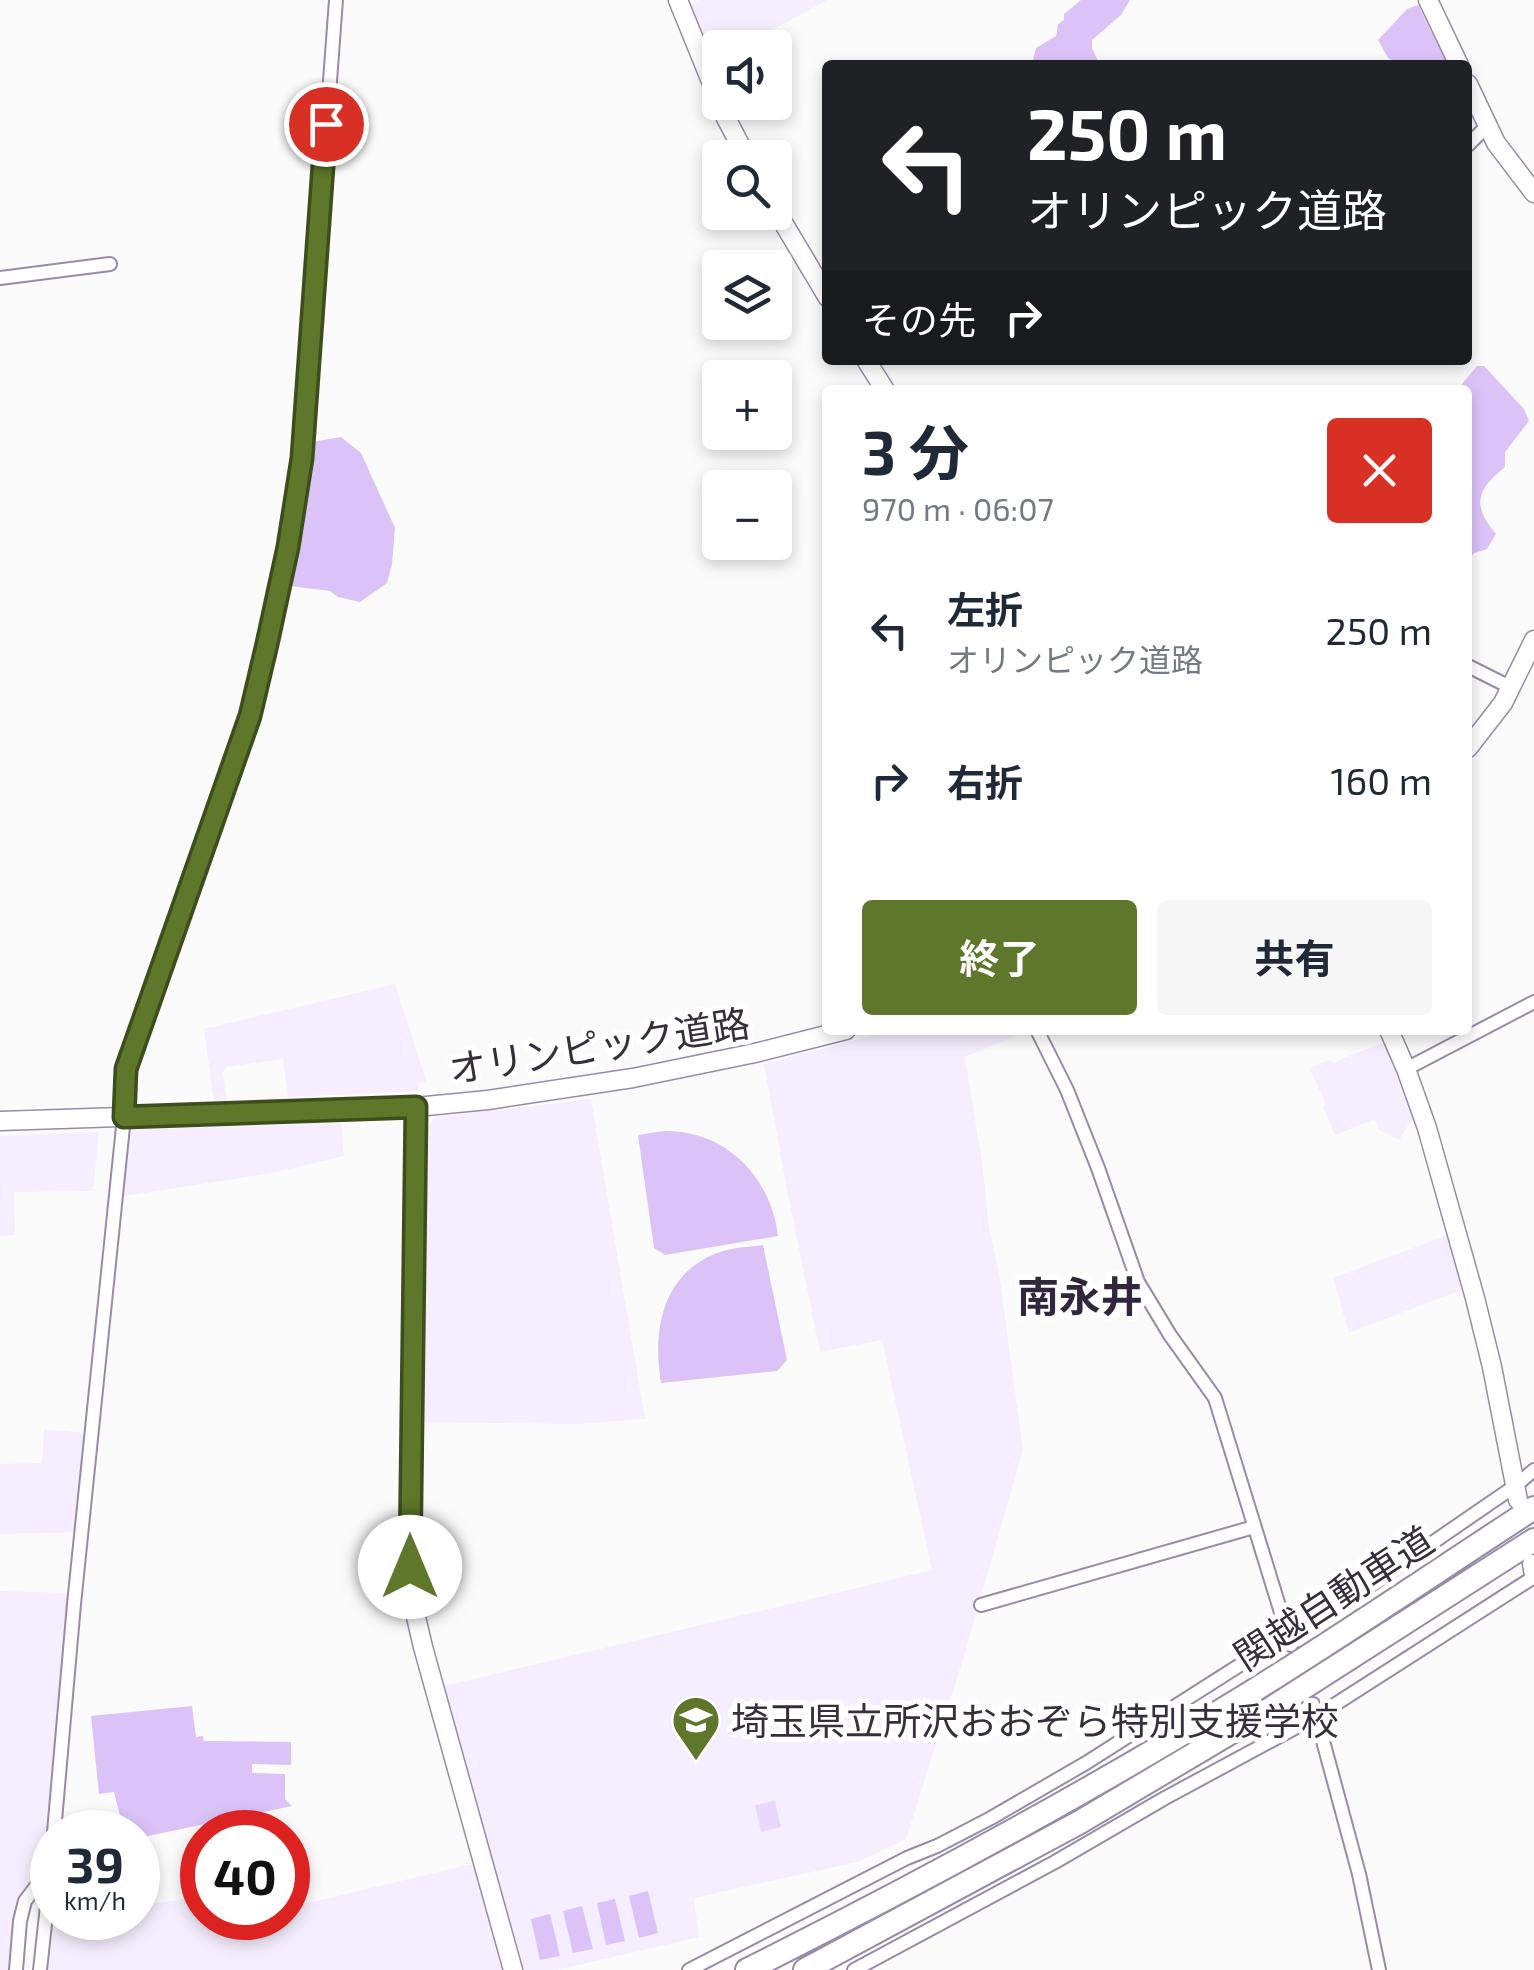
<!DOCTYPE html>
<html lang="ja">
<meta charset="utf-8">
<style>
body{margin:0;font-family:"Exo 2","Noto Sans JP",sans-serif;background:#f6f6f7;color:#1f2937;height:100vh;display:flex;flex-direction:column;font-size:38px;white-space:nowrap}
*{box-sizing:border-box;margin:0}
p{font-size:32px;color:#747a83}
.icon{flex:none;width:55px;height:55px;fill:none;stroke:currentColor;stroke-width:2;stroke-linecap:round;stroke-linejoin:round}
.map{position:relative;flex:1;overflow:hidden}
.side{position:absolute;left:822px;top:385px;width:650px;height:650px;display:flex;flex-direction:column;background:#fff;border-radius:10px;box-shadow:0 5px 15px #0003}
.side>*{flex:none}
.guide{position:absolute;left:822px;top:60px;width:650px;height:305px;border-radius:10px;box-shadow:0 5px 15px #0003;background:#202124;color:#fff;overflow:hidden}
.buttons{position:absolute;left:702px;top:30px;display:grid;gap:20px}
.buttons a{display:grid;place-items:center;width:90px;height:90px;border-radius:10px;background:#fff;box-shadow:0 5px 15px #0003;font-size:50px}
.speed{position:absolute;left:30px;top:1810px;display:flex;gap:20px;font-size:50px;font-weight:700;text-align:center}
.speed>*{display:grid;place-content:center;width:130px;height:130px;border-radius:50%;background:#fff;box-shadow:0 5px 15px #0003;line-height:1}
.speed small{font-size:25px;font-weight:400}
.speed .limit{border:15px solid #d22;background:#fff;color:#111}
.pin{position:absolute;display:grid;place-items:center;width:85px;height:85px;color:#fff;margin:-42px;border:5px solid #fff;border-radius:50%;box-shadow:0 2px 10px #0007}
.me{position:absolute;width:110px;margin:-55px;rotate:0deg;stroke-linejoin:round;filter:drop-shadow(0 0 8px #0008)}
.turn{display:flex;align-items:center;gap:35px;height:210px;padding:0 40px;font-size:45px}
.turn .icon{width:130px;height:130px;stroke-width:2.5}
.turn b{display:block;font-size:70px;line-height:85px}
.then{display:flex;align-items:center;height:95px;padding:0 40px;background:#0003;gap:20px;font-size:38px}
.round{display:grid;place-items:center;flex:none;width:105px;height:105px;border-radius:10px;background:#f6f6f7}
.head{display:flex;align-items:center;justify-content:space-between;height:170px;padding:0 40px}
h1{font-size:60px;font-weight:700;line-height:75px}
.primary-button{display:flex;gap:20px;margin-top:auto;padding:20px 40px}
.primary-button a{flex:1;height:115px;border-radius:10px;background:#5e772a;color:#fff;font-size:40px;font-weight:700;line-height:115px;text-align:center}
.primary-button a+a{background:#f6f6f7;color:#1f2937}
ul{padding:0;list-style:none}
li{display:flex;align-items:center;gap:30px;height:150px;padding:0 40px}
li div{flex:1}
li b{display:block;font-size:38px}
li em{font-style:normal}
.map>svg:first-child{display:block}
</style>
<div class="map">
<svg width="1534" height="1970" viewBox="0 0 1534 1970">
<rect width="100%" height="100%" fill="#fbfbfb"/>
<!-- built -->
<path fill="#f5eefe" d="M 699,0 L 827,0 L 741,47 L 720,48 L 720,59 L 713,62 L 700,35 L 689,5 Z
M 395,984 L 426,1081 L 418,1083 L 420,1091 L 288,1097 L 283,1059 L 226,1067 L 223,1072 L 227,1101 L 214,1101 L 204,1029 Z
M 894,1030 L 1029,1030 L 965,1057 L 982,1162 L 989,1228 L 999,1273 L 1023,1450 L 965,1653 L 906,1839 L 857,1862 L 694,1898 L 699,1937 L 557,1970 L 520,1970 L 440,1687 L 932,1570 L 882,1340 L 820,1352 L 786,1184 L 764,1064 Z
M 1384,1043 L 1415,1121 L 1409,1124 L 1399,1140 L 1379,1130 L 1375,1119 L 1335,1135 L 1323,1107 L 1326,1105 L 1311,1071 L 1312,1067 L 1329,1060 L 1335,1063 L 1350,1055 Z
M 591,1099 L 645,1419 L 577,1424 L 419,1422 L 424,1130 L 436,1117 Z
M 341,1123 L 344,1156 L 272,1173 L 125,1196 L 121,1193 L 128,1130 Z
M 99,1132 L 93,1191 L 14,1192 L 15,1235 L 0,1236 L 0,1136 Z
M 1450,1234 L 1466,1288 L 1349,1333 L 1333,1278 Z
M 44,1429 L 84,1433 L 88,1437 L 80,1532 L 0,1534 L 0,1464 L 42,1463 Z
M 0,1591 L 70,1593 L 46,1865 L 24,1898 L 11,1970 L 0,1970 Z
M 475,1863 L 505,1970 L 48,1970 L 54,1918 L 138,1918 L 138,1906 L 202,1896 L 202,1918 L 288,1918 L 288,1908 Z"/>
<!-- green -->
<path fill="#dbc3f8" d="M 1081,0 L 1130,0 L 1121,15 L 1092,40 L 1092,48 L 1099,63 L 1096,65 L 1036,65 L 1033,60 L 1036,48 L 1056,36 C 1059,28 1054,25 1064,20 L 1064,14 Z
M 1418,5 L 1448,65 L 1398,65 L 1388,58 L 1378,40 L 1407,9 Z
M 1477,366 L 1484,366 L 1524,409 L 1529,421 L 1505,452 L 1505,467 C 1477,490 1471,504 1496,534 L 1487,549 L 1474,553 L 1468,561 L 1468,390 L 1457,390 Z
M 341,437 L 361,453 L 395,528 L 392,564 L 387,583 L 360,602 L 338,597 L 330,591 L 290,586 L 312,442 Z
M 664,1131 C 726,1130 771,1177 778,1236 L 665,1255 L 654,1248 L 638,1135 Z
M 763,1245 L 787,1360 L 777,1371 L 661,1383 C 652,1328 663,1270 723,1251 C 736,1247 750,1247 763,1245 Z
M 192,1706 L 196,1737 L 203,1736 L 204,1741 L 291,1742 L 291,1765 L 252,1764 L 252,1773 L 285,1774 L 285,1799 L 292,1806 L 138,1838 L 138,1832 L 124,1832 L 114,1792 L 99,1794 L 91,1716 Z
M 648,1891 L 658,1933 L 639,1938 L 629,1896 Z
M 615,1899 L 625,1941 L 606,1945 L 597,1903 Z
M 582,1906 L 593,1949 L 573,1953 L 563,1911 Z
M 550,1914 L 560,1956 L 540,1960 L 531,1919 Z"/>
<!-- water -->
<path fill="#e8d9fc" d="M 775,1801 L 781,1827 L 761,1832 L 755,1805 Z"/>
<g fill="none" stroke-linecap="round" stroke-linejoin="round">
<!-- street casing -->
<g stroke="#988ba9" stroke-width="16">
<path id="street" d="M 1468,145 L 1487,126
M 0,278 L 110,264
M 1468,666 L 1512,688
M 1037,1030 L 1067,1090 L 1098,1168 L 1138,1282 L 1170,1335 L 1215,1398 L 1291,1645
M 1406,1069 L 1534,1002
M 981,1605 L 1254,1527
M 1313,1704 L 1359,1874 L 1379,1970
M 54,1832 L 74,1604 L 124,1117 L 126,1069 L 249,716 L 288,547 L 302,458 L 336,0
M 16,1970 L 20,1921 L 25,1901 L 51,1867 L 52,1851
M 40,1970 L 51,1869
M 689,1970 L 907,1858 L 937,1846 L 991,1818 L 1086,1763 L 1287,1635 L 1371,1585 L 1515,1486 L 1534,1470
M 854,1970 L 1055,1862 L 1165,1798 L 1317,1716 L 1534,1577"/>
</g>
<!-- secondary casing -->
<g stroke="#988ba9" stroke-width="21">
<path id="secondary" d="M 678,0 L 726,118 L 747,158
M 1428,0 L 1459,65
M 1468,84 L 1496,143 L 1534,193
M 775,209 L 828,298
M 866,360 L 885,390
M 1468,748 L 1503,703 L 1534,640
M 1389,1030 L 1406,1069 L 1427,1128 L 1475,1298 L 1492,1367 L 1518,1500
M 416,1107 L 410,1567 L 416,1617 L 423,1647 L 513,1970
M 0,1121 L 416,1107 L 488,1100 L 633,1078 L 755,1053 L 846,1030
M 1532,1564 L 1534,1575"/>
</g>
<!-- highway casing -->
<g stroke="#988ba9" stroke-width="26">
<path id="highway" d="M 747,1970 C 919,1884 1089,1792 1253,1691 C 1348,1632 1440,1569 1534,1508
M 805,1970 L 1080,1822 L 1267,1711 L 1534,1540"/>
</g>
<!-- street -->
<use href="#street" stroke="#fff" stroke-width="12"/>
<!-- secondary -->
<use href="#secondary" stroke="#fff" stroke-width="18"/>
<!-- highway -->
<use href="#highway" stroke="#fff" stroke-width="22"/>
</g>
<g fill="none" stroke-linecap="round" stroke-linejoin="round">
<!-- route casing -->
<g stroke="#3d4d1b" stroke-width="25">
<path id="route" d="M 326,124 L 302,458 L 288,547 L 267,644 L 250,716 L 126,1069 L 124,1117 L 416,1107 L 410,1567"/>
</g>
<!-- route -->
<use href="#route" stroke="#5e772a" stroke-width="18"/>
</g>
<!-- icons -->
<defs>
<g id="school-pin" transform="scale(2.5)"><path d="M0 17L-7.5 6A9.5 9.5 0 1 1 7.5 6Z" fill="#5e772a" stroke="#fff"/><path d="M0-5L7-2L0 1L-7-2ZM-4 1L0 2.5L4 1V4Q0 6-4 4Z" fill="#fff"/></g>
</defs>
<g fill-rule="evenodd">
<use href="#school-pin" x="696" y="1720"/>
</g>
<g text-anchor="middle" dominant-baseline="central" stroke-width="10" stroke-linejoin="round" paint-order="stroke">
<!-- street labels -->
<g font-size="38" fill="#36303d" stroke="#fff">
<text transform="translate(599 1045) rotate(-9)">オリンピック道路</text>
<text transform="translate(1333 1597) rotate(-33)">関越自動車道</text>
</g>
<!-- poi labels -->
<g font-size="38" fill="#36303d" stroke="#fff" text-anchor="start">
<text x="731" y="1720">埼玉県立所沢おおぞら特別支援学校</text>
</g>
<!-- quarter labels -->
<g font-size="42" font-weight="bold" fill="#32263f" stroke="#fff">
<text x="1080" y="1295">南永井</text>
</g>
</g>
</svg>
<div class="buttons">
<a><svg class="icon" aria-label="sound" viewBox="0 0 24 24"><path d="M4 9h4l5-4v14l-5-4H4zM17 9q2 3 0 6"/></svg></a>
<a><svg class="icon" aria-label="search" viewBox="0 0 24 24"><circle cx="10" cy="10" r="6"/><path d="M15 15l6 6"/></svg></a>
<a><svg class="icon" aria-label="layers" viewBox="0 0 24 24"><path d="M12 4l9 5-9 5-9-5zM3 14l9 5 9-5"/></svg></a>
<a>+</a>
<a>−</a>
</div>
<div class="speed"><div>39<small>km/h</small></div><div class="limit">40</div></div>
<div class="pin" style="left:326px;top:124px;background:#d93025"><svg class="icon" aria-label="arrive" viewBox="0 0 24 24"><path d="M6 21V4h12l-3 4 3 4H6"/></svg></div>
<svg class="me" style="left:410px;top:1567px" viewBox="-20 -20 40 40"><circle r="19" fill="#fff"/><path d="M0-13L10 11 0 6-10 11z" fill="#5e772a"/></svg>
<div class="guide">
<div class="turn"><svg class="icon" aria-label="left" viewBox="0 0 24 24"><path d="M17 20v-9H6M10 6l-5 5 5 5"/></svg><div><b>250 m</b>オリンピック道路</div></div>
<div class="then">その先<svg class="icon" aria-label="right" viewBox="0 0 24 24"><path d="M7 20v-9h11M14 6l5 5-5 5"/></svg></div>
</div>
<section class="side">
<div class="head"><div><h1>3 分</h1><p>970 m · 06:07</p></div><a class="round" style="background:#d93025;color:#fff"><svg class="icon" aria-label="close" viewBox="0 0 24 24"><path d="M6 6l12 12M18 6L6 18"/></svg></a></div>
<ul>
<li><svg class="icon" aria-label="left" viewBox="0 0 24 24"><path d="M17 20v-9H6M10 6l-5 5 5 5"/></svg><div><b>左折</b><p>オリンピック道路</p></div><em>250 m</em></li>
<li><svg class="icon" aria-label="right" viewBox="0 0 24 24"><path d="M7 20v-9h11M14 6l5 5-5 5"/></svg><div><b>右折</b></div><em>160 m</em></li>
</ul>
<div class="primary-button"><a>終了</a><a>共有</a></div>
</section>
</div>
